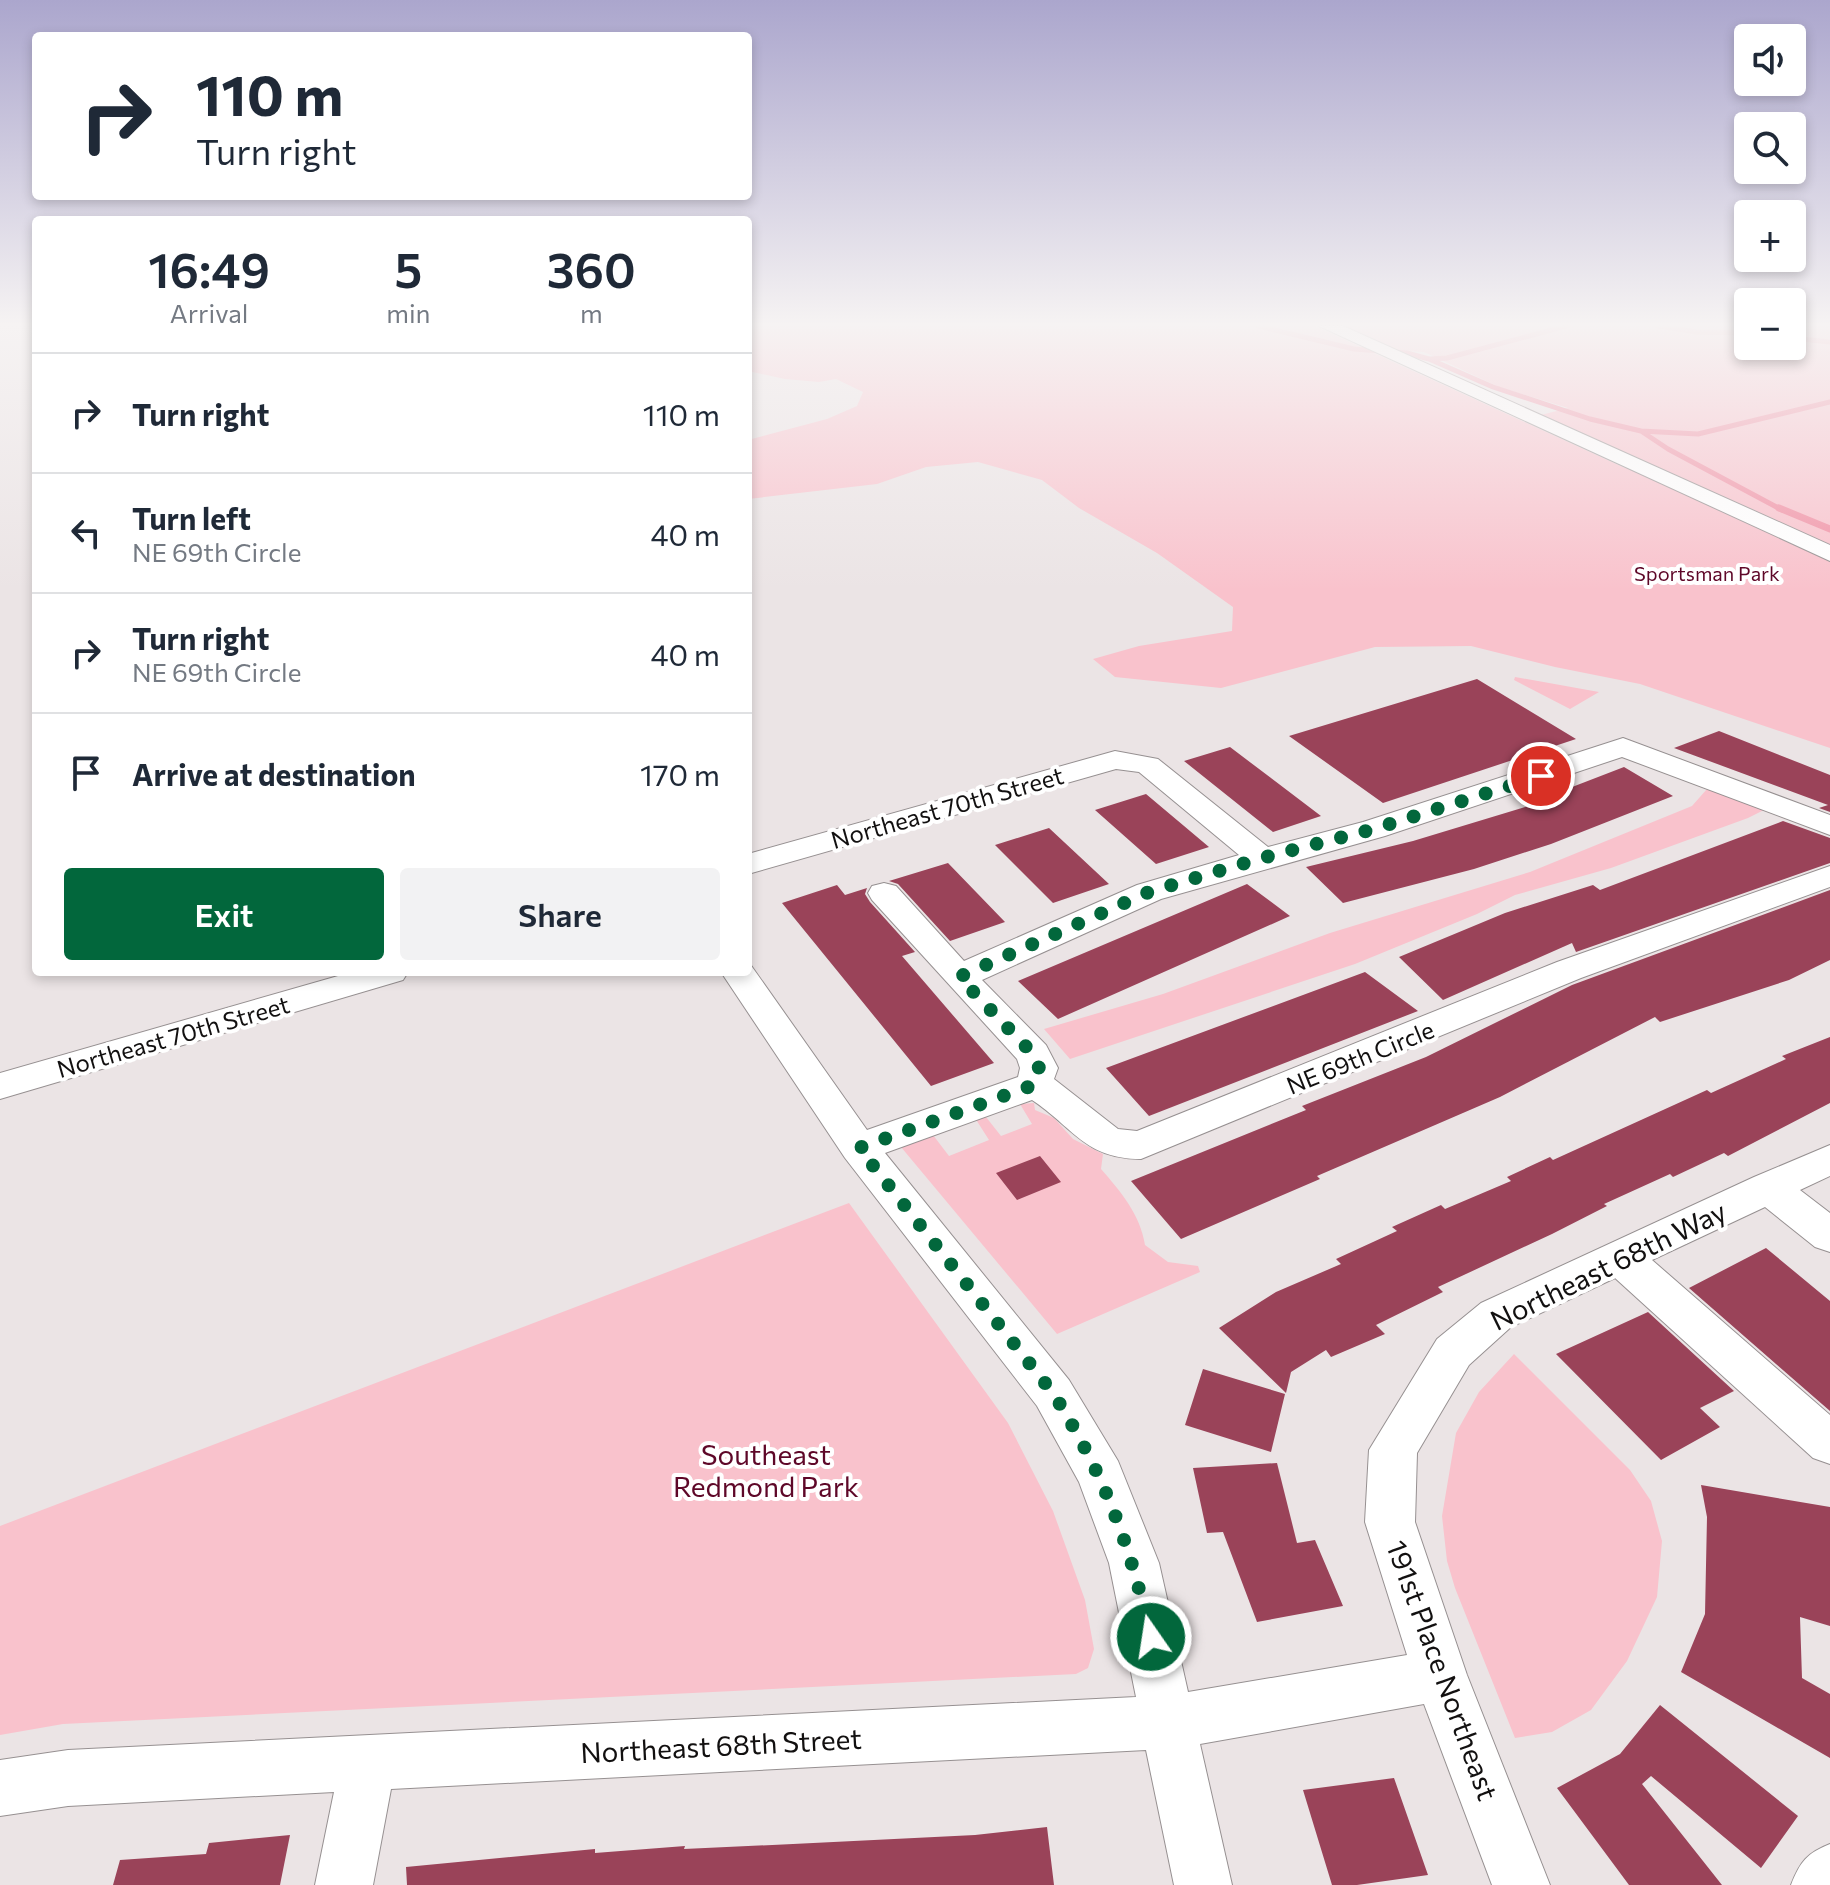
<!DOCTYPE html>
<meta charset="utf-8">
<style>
body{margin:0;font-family:Commissioner,sans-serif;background:#f2f2f3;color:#1f2937;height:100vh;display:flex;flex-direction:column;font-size:30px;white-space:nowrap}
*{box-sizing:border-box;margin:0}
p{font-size:26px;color:#747a83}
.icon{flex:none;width:44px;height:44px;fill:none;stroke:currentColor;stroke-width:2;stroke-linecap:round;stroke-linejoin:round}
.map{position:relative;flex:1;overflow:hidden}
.panel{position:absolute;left:32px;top:216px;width:720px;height:760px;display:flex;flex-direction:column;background:#fff;border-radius:8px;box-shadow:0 4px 12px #0003}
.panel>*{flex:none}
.top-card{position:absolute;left:32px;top:32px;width:720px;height:168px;border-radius:8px;box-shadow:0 4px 12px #0003;background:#fff;color:#1f2937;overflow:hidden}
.buttons{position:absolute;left:1734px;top:24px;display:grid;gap:16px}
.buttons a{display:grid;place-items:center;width:72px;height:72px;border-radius:8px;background:#fff;box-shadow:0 4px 12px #0003;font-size:40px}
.pin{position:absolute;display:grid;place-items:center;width:68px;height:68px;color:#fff;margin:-34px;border:4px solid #fff;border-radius:50%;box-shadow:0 2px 8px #0007}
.me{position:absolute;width:88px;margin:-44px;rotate:347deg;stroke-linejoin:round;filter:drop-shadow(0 0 6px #0008)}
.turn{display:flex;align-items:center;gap:28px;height:168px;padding:0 32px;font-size:36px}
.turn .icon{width:104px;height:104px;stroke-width:2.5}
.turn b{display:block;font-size:56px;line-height:68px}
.eta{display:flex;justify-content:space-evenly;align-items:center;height:136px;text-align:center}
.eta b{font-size:48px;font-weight:600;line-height:56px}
.action{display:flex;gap:16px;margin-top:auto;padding:16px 32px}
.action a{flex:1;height:92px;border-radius:8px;background:#02673c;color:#fff;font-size:32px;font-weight:600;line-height:92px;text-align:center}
.action a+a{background:#f2f2f3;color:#1f2937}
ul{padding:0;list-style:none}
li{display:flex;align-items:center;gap:24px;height:120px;padding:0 32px;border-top:2px solid #e0e1e3}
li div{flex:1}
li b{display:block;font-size:30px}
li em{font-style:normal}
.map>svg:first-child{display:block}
</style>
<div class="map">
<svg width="1830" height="1885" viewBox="0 0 1830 1885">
<rect width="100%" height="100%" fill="#ebe4e5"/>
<!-- green -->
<path fill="#f9c2cc" d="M 748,326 L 1315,326 L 1625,468 L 1646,462 L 1541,415 L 1568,408 L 1499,387 L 1424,352 L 1395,350 L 1341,326 L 1748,326 L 1748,346 L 1792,346 L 1792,326 L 1830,326 L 1830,748 L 1640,684 L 1555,667 L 1471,646 L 1375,647 L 1221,688 L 1115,677 L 1093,659 L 1139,646 L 1232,631 L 1233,607 L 1157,553 L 1079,508 L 1042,480 L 978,462 L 926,467 L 877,484 L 748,499 L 748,440 L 827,419 L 857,406 L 863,392 L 836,379 L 819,382 L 785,379 L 748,371 Z
M 1515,677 L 1599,692 L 1570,709 L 1514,680 Z
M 1707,789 L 1764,810 L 1748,818 L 1611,868 L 1515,895 L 1477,914 L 1355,964 L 1070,1059 L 1044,1029 L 1163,994 L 1330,933 L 1530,872 L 1692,806 Z
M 1034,1103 L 1035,1110 L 1054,1118 L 1073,1139 L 1103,1154 L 1101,1169 C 1121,1192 1140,1214 1145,1245 L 1168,1262 L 1198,1266 L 1200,1272 L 1057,1334 L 901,1147 L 933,1135 L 949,1156 L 989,1140 L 975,1118 L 986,1117 L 1001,1136 L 1032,1124 L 1020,1104 Z
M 849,1203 L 1008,1423 L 1053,1511 L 1085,1600 L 1094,1649 L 1088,1668 L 1076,1674 L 63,1724 L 0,1735 L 0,1526 Z
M 1514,1354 L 1630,1470 L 1651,1501 L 1662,1541 L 1657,1597 L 1627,1661 L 1591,1710 L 1552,1732 L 1515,1738 L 1455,1588 L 1447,1561 L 1442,1516 L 1456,1433 L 1479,1392 Z"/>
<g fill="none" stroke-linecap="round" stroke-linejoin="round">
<!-- stream-far1 -->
<path stroke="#f191a5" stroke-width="5" d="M 1258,326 L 1354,349 L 1407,353 L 1429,359 L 1493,387 L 1590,419 L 1641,431 L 1668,449 L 1782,510
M 1658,326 L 1697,332 L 1748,333
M 1792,338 L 1830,342
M 1430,359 L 1447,358 L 1566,326
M 1641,431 L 1698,434 L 1830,402"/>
<!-- stream -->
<path stroke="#f191a5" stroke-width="7" d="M 1779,508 L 1830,529"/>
</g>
<!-- building -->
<path fill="#9a4359" d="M 1477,679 L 1576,739 L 1383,803 L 1289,736 Z
M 1719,731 L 1830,775 L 1830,812 L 1819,808 L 1828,805 L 1674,748 Z
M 1230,747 L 1321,816 L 1273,832 L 1184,761 Z
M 1624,767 L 1673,796 L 1551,844 L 1474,869 L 1343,903 L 1306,867 L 1413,841 L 1545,801 L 1541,799 Z
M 1146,794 L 1209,847 L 1156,864 L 1095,810 Z
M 1783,821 L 1830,838 L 1830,863 L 1576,952 L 1572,943 L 1443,1000 L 1399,957 L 1505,913 L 1593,885 L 1600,890 Z
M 1049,828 L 1109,884 L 1053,903 L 995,845 Z
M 948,863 L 1005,922 L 950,941 L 898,884 L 889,881 Z
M 1247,884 L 1290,916 L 1058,1019 L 1018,981 Z
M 837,885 L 845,895 L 867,888 L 865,894 L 870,902 L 915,952 L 902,956 L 994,1063 L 931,1086 L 782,903 Z
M 1830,890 L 1830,960 L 1789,980 L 1660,1022 L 1655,1017 L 1500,1097 L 1317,1176 L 1320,1179 L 1181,1239 L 1131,1181 L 1306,1110 L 1302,1106 L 1426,1057 L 1572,985 Z
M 1365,972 L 1418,1011 L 1149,1116 L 1106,1068 Z
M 1830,1037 L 1830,1103 L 1728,1156 L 1724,1153 L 1673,1177 L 1670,1174 L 1604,1204 L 1607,1206 L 1552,1234 L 1438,1287 L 1443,1292 L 1376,1325 L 1385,1334 L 1331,1357 L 1326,1350 L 1291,1372 L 1286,1393 L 1219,1328 L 1276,1292 L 1341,1264 L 1336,1259 L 1397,1231 L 1392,1227 L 1441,1205 L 1445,1209 L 1511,1181 L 1507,1177 L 1550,1157 L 1553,1160 L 1707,1090 L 1711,1093 L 1786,1059 L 1782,1056 Z
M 1040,1156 L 1061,1182 L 1017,1200 L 996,1173 Z
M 1766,1248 L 1830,1301 L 1830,1411 L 1689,1288 Z
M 1648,1312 L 1734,1391 L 1700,1408 L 1720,1427 L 1661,1460 L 1556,1354 Z
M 1203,1369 L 1285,1394 L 1271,1452 L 1185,1425 Z
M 1277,1463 L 1297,1543 L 1315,1540 L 1343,1606 L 1257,1622 L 1223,1532 L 1207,1533 L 1193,1468 Z
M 1701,1485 L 1830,1507 L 1830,1626 L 1800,1617 L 1802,1678 L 1830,1694 L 1830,1758 L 1681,1672 L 1705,1614 L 1707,1517 Z
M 1660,1705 L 1798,1816 L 1761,1868 L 1651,1776 L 1642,1784 L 1722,1885 L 1629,1885 L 1557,1788 L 1620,1754 Z
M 1394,1778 L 1428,1875 L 1357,1885 L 1332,1885 L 1303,1790 Z
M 1047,1827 L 1054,1885 L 407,1885 L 406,1867 L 595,1849 L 595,1853 L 685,1846 L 684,1849 L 793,1844 L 975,1835 Z
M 290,1835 L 280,1885 L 113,1885 L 120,1860 L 206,1854 L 209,1843 Z"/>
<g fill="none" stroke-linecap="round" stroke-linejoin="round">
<!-- minor casing -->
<g stroke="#969091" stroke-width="2">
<path id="minor" d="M 1319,326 L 1343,326 L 1830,545 L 1830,561 Z
M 1623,738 L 1830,815 L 1830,835 L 1622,757 L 1385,836 L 1161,899 L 982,980 L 1046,1045 L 1058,1068 L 1054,1079 L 1118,1129 L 1137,1131 L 1557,962 L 1830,866 L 1830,887 L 1581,978 L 1141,1159 C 1085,1159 1073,1127 1032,1100 L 885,1153 L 1069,1380 L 1118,1461 L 1159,1563 L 1188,1692 L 1407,1655 L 1365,1522 L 1369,1450 L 1437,1339 L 1481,1303 L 1754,1177 L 1830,1145 L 1830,1176 L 1800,1190 L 1830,1213 L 1830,1252 L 1815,1247 L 1765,1207 L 1652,1260 L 1830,1415 L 1830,1464 L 1813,1458 L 1615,1278 L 1511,1327 L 1469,1365 L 1417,1453 L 1415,1522 L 1467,1675 L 1550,1885 L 1492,1885 L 1424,1704 L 1200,1744 L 1232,1885 L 1174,1885 L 1146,1750 L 391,1789 L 373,1885 L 315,1885 L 334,1792 L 68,1806 L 0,1816 L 0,1760 L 68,1750 L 1136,1697 L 1109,1563 L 1079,1482 L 1037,1406 L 845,1158 L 721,972 L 748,972 L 750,964 L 867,1130 L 1018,1077 L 1020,1068 L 1017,1059 L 872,900 L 868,893 L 872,886 L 884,883 L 896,886 L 964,961 L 1137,885 L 1239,855 L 1139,772 L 1116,769 L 748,874 L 748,854 L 1115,751 L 1158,759 L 1268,847 L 1363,822 Z
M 352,972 L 408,972 L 403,980 L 0,1099 L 0,1073 Z
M 1830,1844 L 1830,1885 L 1791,1885 C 1800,1862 1807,1853 1830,1844 Z"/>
</g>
<!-- minor -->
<use href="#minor" fill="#fff" fill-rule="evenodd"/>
</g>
<!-- sky -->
<linearGradient id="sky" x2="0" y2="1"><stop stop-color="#aba6cd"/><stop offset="0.55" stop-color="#f6f3f3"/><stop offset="1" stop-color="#f6f3f3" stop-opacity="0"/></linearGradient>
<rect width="1830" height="590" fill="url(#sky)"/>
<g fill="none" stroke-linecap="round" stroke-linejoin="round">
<!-- route -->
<path stroke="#02673c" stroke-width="14" stroke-dasharray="0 25.2" d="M 1151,1637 C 1129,1542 1105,1476 1053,1393 L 859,1148 L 1034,1085 L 1039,1068 L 1033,1054 L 959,977 L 1149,892 L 1262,858 L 1374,829 L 1541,776"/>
</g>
<g text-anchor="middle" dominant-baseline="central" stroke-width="8" stroke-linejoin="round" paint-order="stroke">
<!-- far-park labels -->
<g font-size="20" fill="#5e0728" stroke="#fff">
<text x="1707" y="573">Sportsman Park</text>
</g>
<!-- street labels -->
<g font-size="24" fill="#121010" stroke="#fff">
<text transform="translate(947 807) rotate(-16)">Northeast 70th Street</text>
<text transform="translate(173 1036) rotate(-16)">Northeast 70th Street</text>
<text transform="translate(1360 1057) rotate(-22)">NE 69th Circle</text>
</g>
<!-- near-street labels -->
<g font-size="28" fill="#121010" stroke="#fff">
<text transform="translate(1608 1265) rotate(-26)">Northeast 68th Way</text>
<text transform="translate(1443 1670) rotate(70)">191st Place Northeast</text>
<text transform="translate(721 1745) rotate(-3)">Northeast 68th Street</text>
</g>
<!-- near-park labels -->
<g font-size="28" fill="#5e0728" stroke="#fff">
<text x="766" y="1454">Southeast<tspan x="766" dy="32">Redmond Park</tspan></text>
</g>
</g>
</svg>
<div class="buttons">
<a><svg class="icon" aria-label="sound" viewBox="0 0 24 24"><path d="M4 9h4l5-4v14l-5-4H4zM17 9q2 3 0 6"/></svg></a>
<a><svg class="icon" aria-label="search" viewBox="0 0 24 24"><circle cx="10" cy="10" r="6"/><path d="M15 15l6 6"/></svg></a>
<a>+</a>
<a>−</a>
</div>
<div class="pin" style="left:1541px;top:776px;background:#d93025"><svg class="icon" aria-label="arrive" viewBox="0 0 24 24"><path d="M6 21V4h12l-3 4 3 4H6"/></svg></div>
<svg class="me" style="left:1151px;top:1637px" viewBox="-20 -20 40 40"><circle r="17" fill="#02673c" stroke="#fff" stroke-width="3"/><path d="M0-11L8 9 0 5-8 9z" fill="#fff"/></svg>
<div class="top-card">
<div class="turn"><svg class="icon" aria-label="right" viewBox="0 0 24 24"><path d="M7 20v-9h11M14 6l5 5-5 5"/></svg><div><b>110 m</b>Turn right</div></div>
</div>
<section class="panel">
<div class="eta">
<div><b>16:49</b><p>Arrival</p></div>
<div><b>5</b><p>min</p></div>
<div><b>360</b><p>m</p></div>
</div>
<ul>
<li><svg class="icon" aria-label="right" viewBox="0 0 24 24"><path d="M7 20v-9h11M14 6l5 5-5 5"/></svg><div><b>Turn right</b></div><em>110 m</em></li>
<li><svg class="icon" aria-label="left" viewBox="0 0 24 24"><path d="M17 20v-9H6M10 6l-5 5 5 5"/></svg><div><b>Turn left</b><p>NE 69th Circle</p></div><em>40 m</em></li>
<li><svg class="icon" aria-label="right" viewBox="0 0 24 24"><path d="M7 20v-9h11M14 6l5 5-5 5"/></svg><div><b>Turn right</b><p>NE 69th Circle</p></div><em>40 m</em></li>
<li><svg class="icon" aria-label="arrive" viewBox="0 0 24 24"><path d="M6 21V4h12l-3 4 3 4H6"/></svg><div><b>Arrive at destination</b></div><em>170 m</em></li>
</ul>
<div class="action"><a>Exit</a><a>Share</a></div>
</section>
</div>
